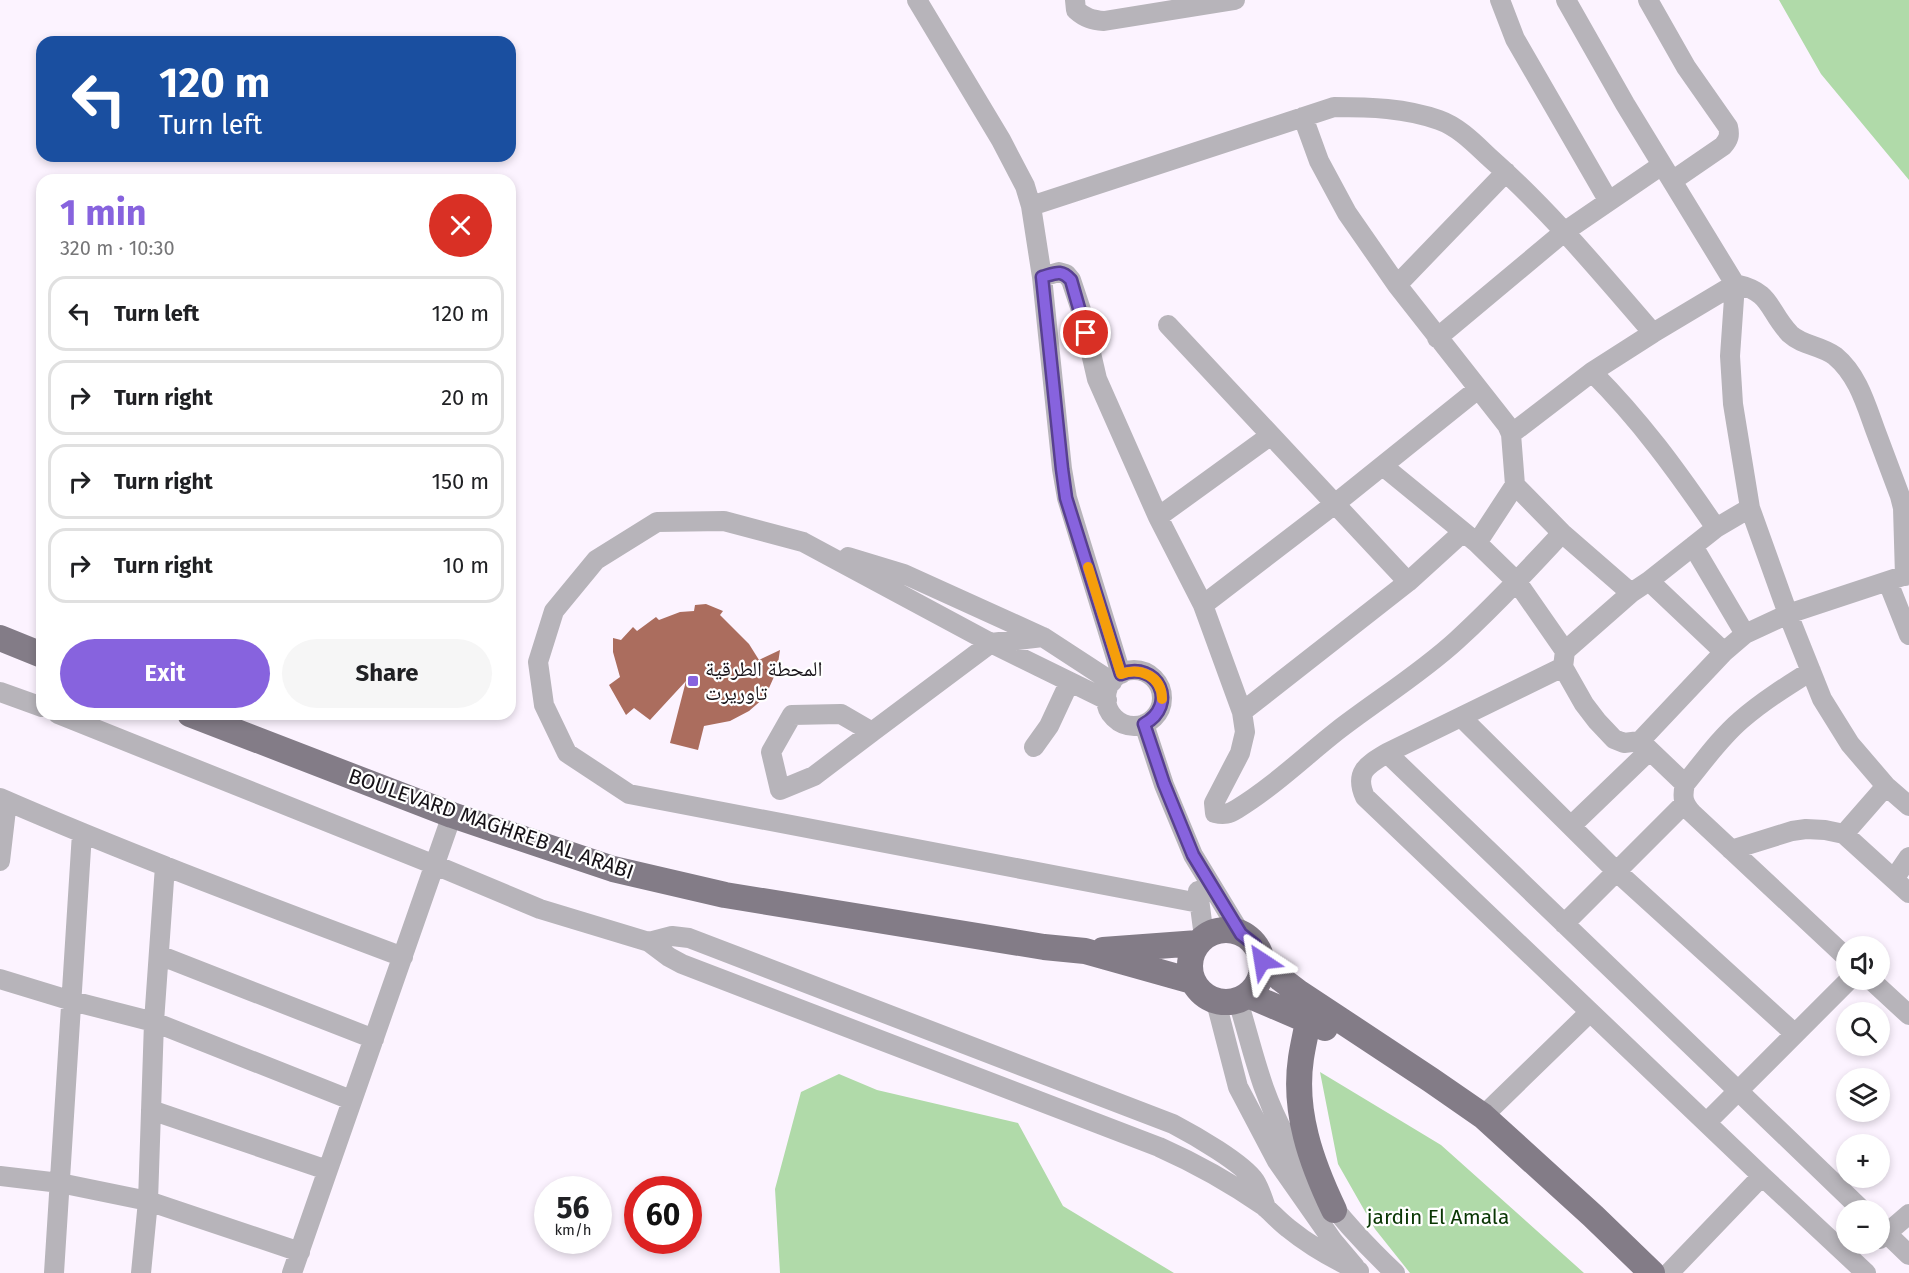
<!DOCTYPE html>
<meta charset="utf-8">
<style>
body{margin:0;font-family:"Fira Sans","Noto Naskh Arabic",sans-serif;background:#f6f6f6;color:#202124;height:100vh;display:flex;flex-direction:column;font-size:22px;white-space:nowrap}
*{box-sizing:border-box;margin:0}
p{font-size:20px;color:#757577}
.icon{flex:none;width:33px;height:33px;fill:none;stroke:currentColor;stroke-width:2;stroke-linecap:round;stroke-linejoin:round}
.map{position:relative;flex:1;overflow:hidden}
.panel{position:absolute;left:36px;top:174px;width:480px;height:546px;display:flex;flex-direction:column;background:#fff;border-radius:18px;box-shadow:0 3px 9px #0003}
.panel>*{flex:none}
.guide{position:absolute;left:36px;top:36px;width:480px;height:126px;border-radius:18px;box-shadow:0 3px 9px #0003;background:#1a4fa0;color:#fff;overflow:hidden}
.fabs{position:absolute;left:1836px;top:936px;display:grid;gap:12px}
.fabs a{display:grid;place-items:center;width:54px;height:54px;border-radius:50%;background:#fff;box-shadow:0 3px 9px #0003;font-size:30px}
.speed{position:absolute;left:534px;top:1176px;display:flex;gap:12px;font-size:30px;font-weight:700;text-align:center}
.speed>*{display:grid;place-content:center;width:78px;height:78px;border-radius:50%;background:#fff;box-shadow:0 3px 9px #0003;line-height:1}
.speed small{font-size:15px;font-weight:400}
.speed .limit{border:9px solid #d22;background:#fff;color:#111}
.pin{position:absolute;display:grid;place-items:center;width:51px;height:51px;color:#fff;margin:-26px;border:3px solid #fff;border-radius:50%;box-shadow:0 2px 6px #0007}
.me{position:absolute;width:66px;margin:-33px;rotate:327deg;stroke-linejoin:round;filter:drop-shadow(0 0 4px #0008)}
.turn{display:flex;align-items:center;gap:21px;height:126px;padding:0 24px;font-size:27px}
.turn .icon{width:78px;height:78px;stroke-width:2.5}
.turn b{display:block;font-size:42px;line-height:51px}
.round{display:grid;place-items:center;flex:none;width:63px;height:63px;border-radius:32px;background:#f6f6f6}
.summary{display:flex;align-items:center;justify-content:space-between;height:102px;padding:0 24px}
h1{font-size:36px;font-weight:700;line-height:45px;color:#8763de}
.primary-button{display:flex;gap:12px;margin-top:auto;padding:12px 24px}
.primary-button a{flex:1;height:69px;border-radius:36px;background:#8763de;color:#fff;font-size:24px;font-weight:700;line-height:69px;text-align:center}
.primary-button a+a{background:#f6f6f6;color:#202124}
ul{padding:0;list-style:none}
li{display:flex;align-items:center;gap:18px;height:75px;margin:0 12px 9px;padding:0 12px;border:3px solid #e0e0e0;border-radius:18px}
li div{flex:1}
li b{display:block;font-size:22px}
li em{font-style:normal}
.map>svg:first-child{display:block}
</style>
<div class="map">
<svg width="1909" height="1273" viewBox="0 0 1909 1273">
<rect width="100%" height="100%" fill="#fcf3ff"/>
<!-- green -->
<path fill="#b0daa9" d="M 1779,0 L 1909,0 L 1909,180 L 1821,74 Z
M 1320,1072 L 1441,1145 L 1584,1273 L 1410,1273 L 1375,1229 L 1338,1164 Z
M 839,1074 L 877,1090 L 1018,1123 L 1063,1206 L 1174,1273 L 780,1273 L 775,1189 L 801,1092 Z"/>
<!-- building -->
<path fill="#ab6d5e" d="M 706,604 L 723,611 L 720,615 L 749,644 L 759,660 L 780,650 L 777,670 L 765,697 L 749,711 L 730,721 L 704,726 L 698,750 L 670,743 L 686,681 L 650,720 L 634,708 L 626,715 L 609,685 L 620,677 L 613,652 L 613,638 L 621,640 L 633,627 L 637,631 L 656,617 L 659,620 L 680,612 L 694,611 L 695,605 Z"/>
<g fill="none" stroke-linecap="round" stroke-linejoin="round">
<!-- minor -->
<path stroke="#b7b4ba" stroke-width="20" d="M 917,0 L 1001,140 L 1025,186 L 1031,206 L 1042,277 L 1062,469 L 1067,498 L 1121,674
M 1075,0 L 1076,10 C 1085,18 1092,20 1104,21 L 1235,0
M 1500,0 L 1515,39 L 1608,200
M 1566,0 L 1625,104 L 1735,284 L 1730,356 L 1733,404 L 1750,508 L 1788,614 L 1822,699 L 1850,744 L 1886,786 L 1909,806
M 1648,0 L 1686,67 L 1728,127 C 1730,135 1729,139 1723,146 L 1672,181
M 1303,117 L 1319,161 L 1347,213 L 1397,285 L 1507,425 L 1511,434 L 1515,485 L 1477,543
M 1031,206 L 1334,107 C 1370,107 1405,108 1439,120 C 1459,127 1475,144 1490,158 C 1550,211 1601,273 1653,333
M 1042,277 L 1059,272 L 1066,274 L 1071,280 L 1081,310 L 1097,379 L 1158,517 L 1203,605 L 1242,712 L 1245,732 L 1240,753 L 1214,803 L 1215,813 C 1224,815 1229,814 1237,809 C 1273,787 1304,757 1337,731 C 1377,700 1420,674 1457,640 C 1494,606 1528,570 1562,533
M 1397,285 L 1506,172
M 1168,325 L 1408,582
M 1437,338 L 1564,232 L 1662,165
M 1592,372 C 1641,421 1677,471 1716,528
M 1511,434 L 1592,372 L 1653,333 L 1735,284 C 1773,292 1767,310 1790,334 C 1803,346 1820,345 1835,356 C 1858,375 1866,405 1876,432 C 1884,453 1892,475 1900,496 L 1903,508 L 1905,576
M 1383,466 L 1477,543 L 1517,582 L 1565,651 L 1563,667 L 1584,704 L 1597,721 L 1614,739 L 1624,743 L 1640,741 L 1685,784 C 1682,797 1683,803 1692,813 L 1846,957
M 1515,485 L 1562,533 L 1631,593 L 1649,581 L 1724,652
M 1158,517 L 1271,435
M 1693,546 L 1745,634
M 848,557 L 904,574 L 1043,637 L 1112,682
M 1649,581 L 1716,528 L 1750,508
M 1888,582 L 1909,635
M 1203,605 L 1336,503 L 1478,389
M 1565,651 L 1631,593
M 1563,667 L 1387,753 C 1367,765 1354,772 1365,797 L 1762,1176 L 1866,1273
M1106 698a28 28 0 1 1 56 0a28 28 0 1 1-56 0Z
M 0,692 L 42,707
M 1107,700 L 991,643 L 803,542 L 724,521 L 657,522 L 596,560 L 554,611 L 538,662 L 544,705 L 567,753 L 629,794 L 1199,903
M 1242,712 L 1408,582 L 1463,532
M 58,714 L 435,865 L 540,909 L 649,942 L 669,957 L 682,964 L 1159,1147 C 1195,1163 1231,1183 1264,1206 C 1272,1213 1279,1221 1288,1228 C 1310,1246 1333,1259 1359,1271
M 841,714 L 872,732 L 814,776 L 780,790 L 771,752 L 792,715 Z
M 1461,717 L 1617,872 L 1794,1033
M 1144,724 L 1164,785 L 1193,855 L 1241,934
M 872,732 L 991,643 L 1043,637
M 1640,741 L 1724,652 L 1745,634 L 1788,614 L 1909,574
M 1034,747 L 1049,726 L 1069,683
M 1387,753 L 1862,1210
M 1685,784 C 1703,762 1720,738 1741,720 C 1763,701 1787,686 1811,671
M 0,798 C 133,856 268,906 403,957
M 1572,825 L 1649,751
M 1844,834 L 1886,786
M 1731,850 L 1792,831 L 1806,829 L 1825,830 L 1844,834 L 1909,893
M 0,861 L 7,801
M 1894,879 L 1909,857
M 1198,891 L 1204,937
M 1564,924 L 1684,804
M 649,942 L 672,936 L 689,938 L 1173,1124 C 1194,1135 1243,1163 1255,1181 C 1260,1189 1263,1199 1266,1208
M 159,955 L 374,1039
M 0,979 L 72,1001 L 154,1022 L 351,1100
M 1871,980 L 1909,1015
M 1238,1001 C 1247,1030 1254,1060 1264,1088 C 1290,1161 1340,1221 1395,1273
M 1216,1002 L 1238,1087 L 1277,1161 L 1333,1241 L 1355,1267
M 151,1110 L 327,1170
M 1483,1116 L 1590,1012
M 1707,1122 L 1849,980
M 0,1176 L 60,1183 L 148,1201 L 300,1252
M 1880,1227 L 1909,1255
M 1880,1239 L 1909,1214
M 54,1273 L 82,833
M 141,1273 L 148,1201 L 154,1022 L 165,866
M 292,1273 C 345,1120 399,967 452,815
M 1669,1273 L 1762,1176"/>
<!-- major -->
<path stroke="#837c87" stroke-width="26" d="M 0,638 L 42,655
M 190,714 L 452,815 L 613,869 L 725,895 L 1044,947 L 1085,951 L 1192,981
M1190 966a36 36 0 1 1 72 0a36 36 0 1 1-72 0Z
M 1103,950 L 1198,943
M 1262,961 L 1281,979 L 1298,992 L 1431,1080 L 1483,1116 L 1593,1216 L 1652,1273
M 1248,995 L 1325,1028
M 1308,1021 C 1306,1033 1303,1045 1301,1058 C 1293,1111 1311,1162 1334,1210"/>
</g>
<g fill="none" stroke-linecap="round" stroke-linejoin="round">
<!-- route casing -->
<g stroke="#584090" stroke-width="15">
<path id="route" d="M 1086,333 L 1071,280 C 1061,269 1056,273 1042,277 L 1062,469 L 1066,498 L 1121,674 C 1158,660 1179,705 1144,724 L 1164,784 L 1193,855 L 1241,934 L 1255,945 L 1262,961"/>
</g>
<!-- route -->
<use href="#route" stroke="#8763de" stroke-width="10"/>
<!-- slow -->
<path stroke="#f59e0b" stroke-width="10" d="M 1088,567 L 1121,674 C 1140,667 1162,676 1162,699"/>
</g>
<!-- markers -->
<rect fill="#8763de" stroke="#fff" stroke-width="2" x="687" y="675" width="12" height="12" rx="3"/>
<g text-anchor="middle" dominant-baseline="central" stroke-width="4.5" stroke-linejoin="round" paint-order="stroke">
<!-- poi labels -->
<g font-size="21" fill="#151116" stroke="#fff" text-anchor="start">
<text x="705" y="669">المحطة الطرقية<tspan x="705" dy="24">تاوريرت</tspan></text>
</g>
<!-- street labels -->
<g font-size="21" fill="#151116" stroke="#fff">
<text transform="translate(491 824) rotate(19)">BOULEVARD MAGHREB AL ARABI</text>
</g>
<!-- park labels -->
<g font-size="21" fill="#0a3704" stroke="#fff">
<text x="1438" y="1217">jardin El Amala</text>
</g>
</g>
</svg>
<div class="fabs">
<a><svg class="icon" aria-label="sound" viewBox="0 0 24 24"><path d="M4 9h4l5-4v14l-5-4H4zM17 9q2 3 0 6"/></svg></a>
<a><svg class="icon" aria-label="search" viewBox="0 0 24 24"><circle cx="10" cy="10" r="6"/><path d="M15 15l6 6"/></svg></a>
<a><svg class="icon" aria-label="layers" viewBox="0 0 24 24"><path d="M12 4l9 5-9 5-9-5zM3 14l9 5 9-5"/></svg></a>
<a>+</a>
<a>−</a>
</div>
<div class="speed"><div>56<small>km/h</small></div><div class="limit">60</div></div>
<div class="pin" style="left:1086px;top:333px;background:#d93025"><svg class="icon" aria-label="arrive" viewBox="0 0 24 24"><path d="M6 21V4h12l-3 4 3 4H6"/></svg></div>
<svg class="me" style="left:1262px;top:961px" viewBox="-20 -20 40 40"><path d="M0-17L14 15 0 8-14 15z" fill="#8763de" stroke="#fff" stroke-width="4"/></svg>
<div class="guide">
<div class="turn"><svg class="icon" aria-label="left" viewBox="0 0 24 24"><path d="M17 20v-9H6M10 6l-5 5 5 5"/></svg><div><b>120 m</b>Turn left</div></div>
</div>
<section class="panel">
<div class="summary"><div><h1>1 min</h1><p>320 m · 10:30</p></div><a class="round" style="background:#d93025;color:#fff"><svg class="icon" aria-label="close" viewBox="0 0 24 24"><path d="M6 6l12 12M18 6L6 18"/></svg></a></div>
<ul>
<li><svg class="icon" aria-label="left" viewBox="0 0 24 24"><path d="M17 20v-9H6M10 6l-5 5 5 5"/></svg><div><b>Turn left</b></div><em>120 m</em></li>
<li><svg class="icon" aria-label="right" viewBox="0 0 24 24"><path d="M7 20v-9h11M14 6l5 5-5 5"/></svg><div><b>Turn right</b></div><em>20 m</em></li>
<li><svg class="icon" aria-label="right" viewBox="0 0 24 24"><path d="M7 20v-9h11M14 6l5 5-5 5"/></svg><div><b>Turn right</b></div><em>150 m</em></li>
<li><svg class="icon" aria-label="right" viewBox="0 0 24 24"><path d="M7 20v-9h11M14 6l5 5-5 5"/></svg><div><b>Turn right</b></div><em>10 m</em></li>
</ul>
<div class="primary-button"><a>Exit</a><a>Share</a></div>
</section>
</div>
